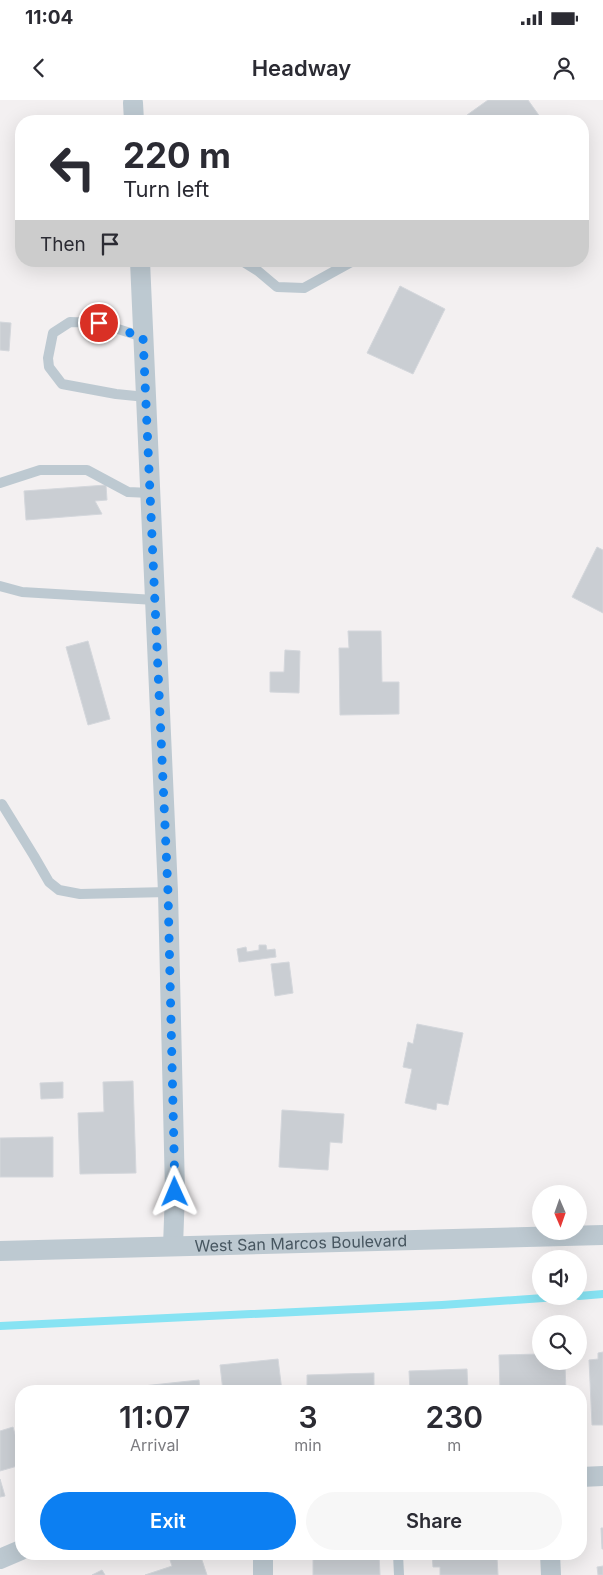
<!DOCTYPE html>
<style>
body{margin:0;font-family:Inter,sans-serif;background:#f7f7f7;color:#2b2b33;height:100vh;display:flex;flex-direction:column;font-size:19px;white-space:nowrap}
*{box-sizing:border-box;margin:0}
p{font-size:16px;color:#7c7c81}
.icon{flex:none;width:28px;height:28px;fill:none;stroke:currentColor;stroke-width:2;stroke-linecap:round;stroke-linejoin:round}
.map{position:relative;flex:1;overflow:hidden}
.panel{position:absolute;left:15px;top:1285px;width:572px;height:175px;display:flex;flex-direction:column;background:#fff;border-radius:20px;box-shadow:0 5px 20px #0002}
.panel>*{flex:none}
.top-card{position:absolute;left:15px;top:15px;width:574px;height:152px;border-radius:20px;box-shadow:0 5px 20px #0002;background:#fff;color:#2b2b33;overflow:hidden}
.needle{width:32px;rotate:178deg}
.fabs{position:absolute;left:532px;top:1085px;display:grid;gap:10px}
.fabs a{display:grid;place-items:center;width:55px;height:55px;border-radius:50%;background:#fff;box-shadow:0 5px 20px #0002;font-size:25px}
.pin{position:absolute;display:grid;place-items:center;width:42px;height:42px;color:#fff;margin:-21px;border:2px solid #fff;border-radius:50%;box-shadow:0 1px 5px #0007}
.me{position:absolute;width:55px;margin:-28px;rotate:359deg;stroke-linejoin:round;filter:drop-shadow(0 0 4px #0008)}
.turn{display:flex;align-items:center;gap:18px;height:105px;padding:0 25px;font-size:22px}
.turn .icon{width:65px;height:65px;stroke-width:2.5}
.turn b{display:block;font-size:35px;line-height:42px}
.then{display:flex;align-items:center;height:48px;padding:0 25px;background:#0003;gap:10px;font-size:19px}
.eta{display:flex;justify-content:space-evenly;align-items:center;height:85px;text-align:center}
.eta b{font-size:30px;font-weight:600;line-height:35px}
.primary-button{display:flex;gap:10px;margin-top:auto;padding:10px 25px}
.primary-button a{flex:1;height:58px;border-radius:30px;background:#0c7ff2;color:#fff;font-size:20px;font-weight:600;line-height:58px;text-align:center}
.primary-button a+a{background:#f7f7f7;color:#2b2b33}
.status{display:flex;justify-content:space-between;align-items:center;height:35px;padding:0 25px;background:#fff;direction:ltr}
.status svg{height:14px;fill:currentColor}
header{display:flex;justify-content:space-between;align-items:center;height:65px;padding:0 25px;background:#fff;font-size:22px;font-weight:600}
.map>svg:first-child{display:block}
</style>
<div class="status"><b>11:04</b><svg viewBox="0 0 49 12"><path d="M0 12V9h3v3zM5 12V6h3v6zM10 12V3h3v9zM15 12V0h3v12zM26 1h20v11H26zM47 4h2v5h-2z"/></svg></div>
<header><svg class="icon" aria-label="back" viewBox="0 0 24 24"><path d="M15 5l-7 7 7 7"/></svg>Headway<svg class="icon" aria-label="person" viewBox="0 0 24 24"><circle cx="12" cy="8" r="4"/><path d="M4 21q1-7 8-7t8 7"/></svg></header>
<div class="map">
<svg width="603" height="1475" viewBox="0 0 603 1475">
<rect width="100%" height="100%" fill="#f3f0f1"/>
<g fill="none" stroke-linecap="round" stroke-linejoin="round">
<!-- stream -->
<path stroke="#87e3f3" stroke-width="8" d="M 579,1196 L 603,1194
M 0,1226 L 442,1205 L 572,1196"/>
</g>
<!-- building -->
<path fill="#caced3" stroke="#d4d7dc" d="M 488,0 L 528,0 L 543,21 L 472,21 L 467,15 Z
M 400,186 L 445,209 L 413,274 L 367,253 Z
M 0,222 L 11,223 L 9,251 L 0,250 Z
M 106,385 L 107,400 L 95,401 L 102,414 L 26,420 L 24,391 Z
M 597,447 L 603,450 L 603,513 L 572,497 Z
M 348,531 L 381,531 L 382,582 L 399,582 L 399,614 L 340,615 L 339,548 L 349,548 Z
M 88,541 L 110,619 L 88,625 L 66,547 Z
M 285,550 L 300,551 L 299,593 L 270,592 L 270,572 L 284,572 Z
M 259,845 L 266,845 L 267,850 L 275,849 L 276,857 L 239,862 L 237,849 L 246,847 L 247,852 L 259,850 Z
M 289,862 L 293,893 L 275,896 L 271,864 Z
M 417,924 L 463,933 L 448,1005 L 437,1003 L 436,1010 L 405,1003 L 412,969 L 403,967 L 408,942 L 413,944 Z
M 133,981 L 136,1073 L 80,1074 L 78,1013 L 104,1012 L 103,982 Z
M 63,982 L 63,998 L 41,999 L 40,983 Z
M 282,1010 L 344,1014 L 342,1043 L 330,1042 L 328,1070 L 279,1067 Z
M 53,1037 L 53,1077 L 0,1077 L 0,1038 Z
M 603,1252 L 603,1325 L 592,1325 L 589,1260 L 598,1259 L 598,1253 Z
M 541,1254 L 541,1261 L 554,1261 L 554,1266 L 565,1266 L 566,1291 L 500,1291 L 499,1255 Z
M 278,1259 L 282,1291 L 223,1291 L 220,1265 Z
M 467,1269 L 468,1291 L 410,1291 L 409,1271 Z
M 374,1273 L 374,1291 L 307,1291 L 307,1275 Z
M 199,1280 L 200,1291 L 144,1291 L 143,1286 Z
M 13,1327 L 21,1355 L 21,1365 L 0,1371 L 0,1331 Z
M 0,1379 L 5,1396 L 0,1397 Z
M 601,1428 L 603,1428 L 603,1449 L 602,1449 Z
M 178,1454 L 200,1454 L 207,1475 L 145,1475 L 172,1466 L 169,1457 Z
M 313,1454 L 379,1454 L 380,1475 L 313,1475 Z
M 432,1454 L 490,1454 L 490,1457 L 497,1457 L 498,1475 L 440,1475 L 440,1467 L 433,1467 Z
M 603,1466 L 603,1475 L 598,1475 L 597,1467 Z
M 102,1470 L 105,1475 L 92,1475 Z"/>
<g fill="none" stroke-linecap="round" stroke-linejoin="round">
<!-- service -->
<path stroke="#bdc9d1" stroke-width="10" d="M 242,161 L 258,171 L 277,187 L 304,188 L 353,161
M 143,237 L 99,223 L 70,222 L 53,233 L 48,258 L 49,267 L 62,284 L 116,294 L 146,297
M 0,383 L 40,370 L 87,370 L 128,392 L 150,393
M 0,486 L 22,492 L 155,500
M 2,704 L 34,756 L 49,782 L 59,790 L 80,794 L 168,792
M 398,1454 L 399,1475"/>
<!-- minor -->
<g stroke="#bdc9d1" stroke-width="20">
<path d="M 133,3 L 134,21"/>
<path d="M 140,161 L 168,792 L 175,1092 L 173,1146"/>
<path id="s1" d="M 0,1151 L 603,1135"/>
<path d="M 581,1377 L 603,1376"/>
<path d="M 550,1454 L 551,1475"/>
<path d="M 0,1459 L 21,1450"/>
<path d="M 263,1475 L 263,1454"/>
</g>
</g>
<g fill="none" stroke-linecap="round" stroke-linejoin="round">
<!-- route -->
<path stroke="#0c7ff2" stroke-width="9" stroke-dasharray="0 16.2" d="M 99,223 L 143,237 L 168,792 L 175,1092"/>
</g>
<g text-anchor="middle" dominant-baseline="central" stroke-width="4" stroke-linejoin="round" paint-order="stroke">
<!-- street labels -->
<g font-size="16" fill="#475660" stroke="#fff">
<text stroke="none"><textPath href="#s1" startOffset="301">West San Marcos Boulevard</textPath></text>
</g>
</g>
</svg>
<div class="fabs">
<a><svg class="needle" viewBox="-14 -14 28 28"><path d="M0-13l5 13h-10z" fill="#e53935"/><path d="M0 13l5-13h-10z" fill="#7c7c81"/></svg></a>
<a><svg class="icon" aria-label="sound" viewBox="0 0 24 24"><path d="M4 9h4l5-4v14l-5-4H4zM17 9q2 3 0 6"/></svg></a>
<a><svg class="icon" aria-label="search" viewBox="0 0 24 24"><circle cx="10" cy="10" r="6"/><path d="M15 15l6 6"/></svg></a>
</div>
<div class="pin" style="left:99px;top:223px;background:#d93025"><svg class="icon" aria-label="arrive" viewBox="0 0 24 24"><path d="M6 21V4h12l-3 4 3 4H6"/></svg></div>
<svg class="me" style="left:175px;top:1092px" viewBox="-20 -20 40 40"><path d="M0-17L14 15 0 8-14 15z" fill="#0c7ff2" stroke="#fff" stroke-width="4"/></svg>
<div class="top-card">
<div class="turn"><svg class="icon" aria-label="left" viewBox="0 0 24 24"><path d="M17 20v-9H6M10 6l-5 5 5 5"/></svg><div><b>220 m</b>Turn left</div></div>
<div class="then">Then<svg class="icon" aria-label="arrive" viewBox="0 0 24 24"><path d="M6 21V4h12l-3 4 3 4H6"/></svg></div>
</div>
<section class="panel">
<div class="eta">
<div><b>11:07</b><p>Arrival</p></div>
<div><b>3</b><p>min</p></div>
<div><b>230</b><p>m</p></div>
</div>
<div class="primary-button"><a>Exit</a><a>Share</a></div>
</section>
</div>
